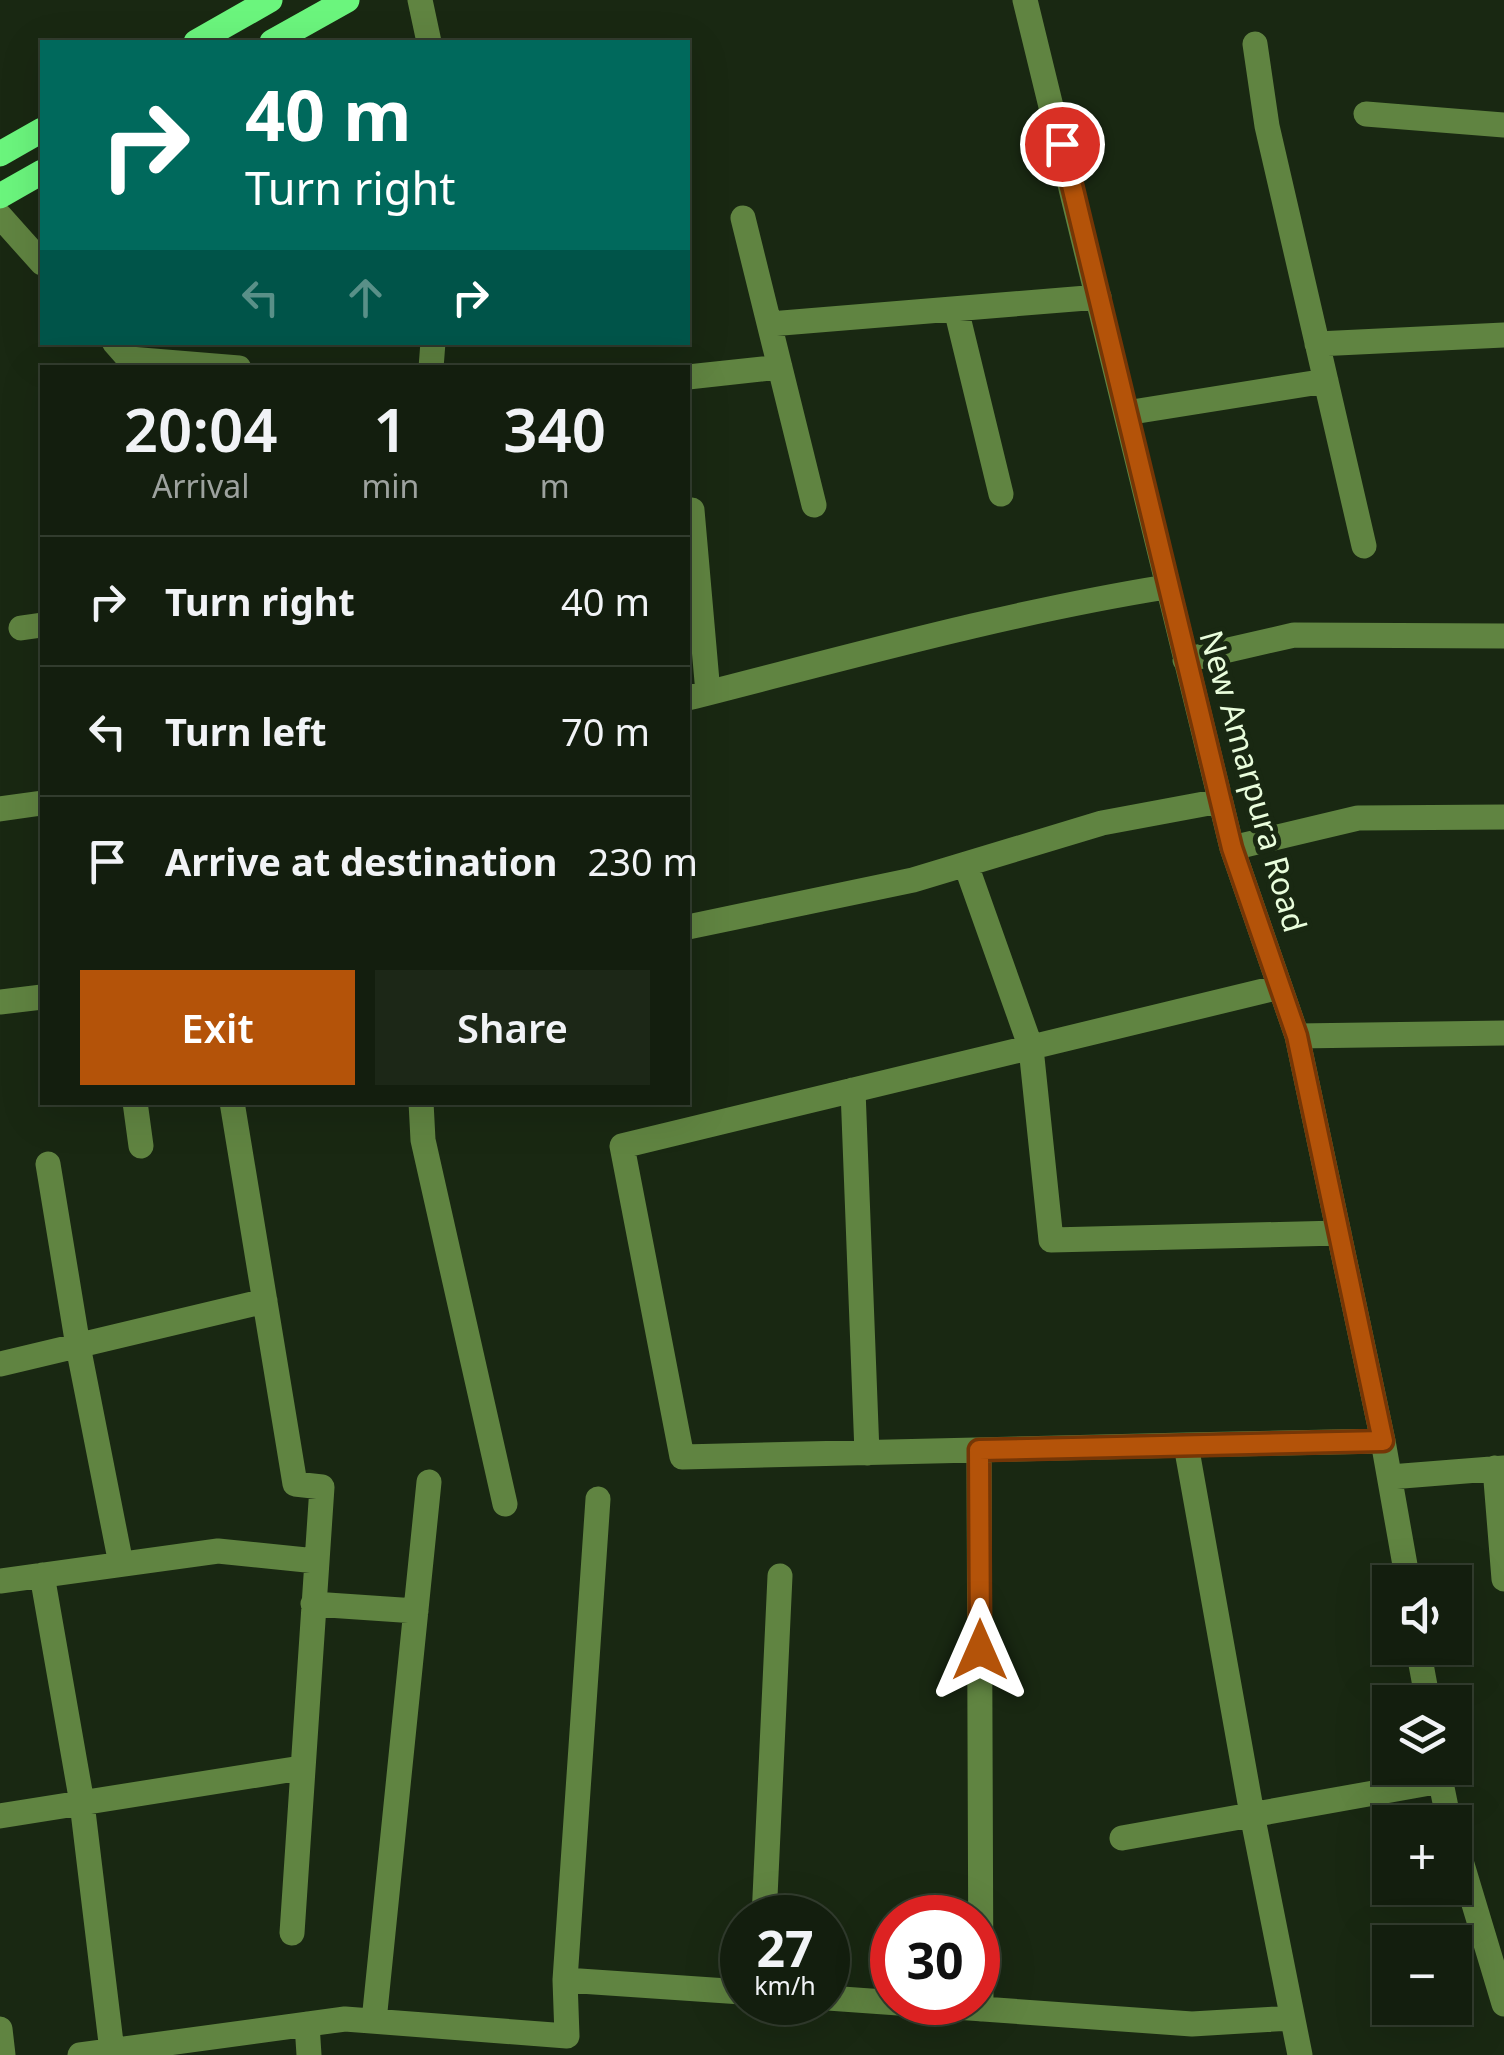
<!DOCTYPE html>
<meta charset="utf-8">
<style>
body{margin:0;font-family:"Noto Sans",sans-serif;background:#1c2717;color:#f1f3f6;height:100vh;display:flex;flex-direction:column;font-size:38px;white-space:nowrap}
*{box-sizing:border-box;margin:0}
p{font-size:32px;color:#9da29e}
.icon{flex:none;width:55px;height:55px;fill:none;stroke:currentColor;stroke-width:2;stroke-linecap:round;stroke-linejoin:round}
.map{position:relative;flex:1;overflow:hidden}
.panel{position:absolute;left:40px;top:365px;width:650px;height:740px;display:flex;flex-direction:column;background:#131e0e;border-radius:0px;box-shadow:0 10px 40px #0002,0 0 0 2px #323c2e}
.panel>*{flex:none}
.guide{position:absolute;left:40px;top:40px;width:650px;height:305px;border-radius:0px;box-shadow:0 10px 40px #0002,0 0 0 2px #323c2e;background:#00695c;color:#fff;overflow:hidden}
.fabs{position:absolute;left:1372px;top:1565px;display:grid;gap:20px}
.fabs a{display:grid;place-items:center;width:100px;height:100px;border-radius:0px;background:#131e0e;box-shadow:0 10px 40px #0002,0 0 0 2px #323c2e;font-size:50px}
.speed{position:absolute;left:720px;top:1895px;display:flex;gap:20px;font-size:50px;font-weight:700;text-align:center}
.speed>*{display:grid;place-content:center;width:130px;height:130px;border-radius:50%;background:#131e0e;box-shadow:0 10px 40px #0002,0 0 0 2px #323c2e;line-height:1}
.speed small{font-size:25px;font-weight:400}
.speed .limit{border:15px solid #d22;background:#fff;color:#111}
.pin{position:absolute;display:grid;place-items:center;width:85px;height:85px;color:#fff;margin:-42px;border:5px solid #fff;border-radius:50%;box-shadow:0 2px 10px #0007}
.me{position:absolute;width:110px;margin:-55px;rotate:0deg;stroke-linejoin:round;filter:drop-shadow(0 0 8px #0008)}
.turn{display:flex;align-items:center;gap:35px;height:210px;padding:0 40px;font-size:45px}
.turn .icon{width:130px;height:130px;stroke-width:2.5}
.turn b{display:block;font-size:70px;line-height:85px}
.lanes{display:flex;align-items:center;height:95px;padding:0 40px;background:#0003;justify-content:center;gap:50px;direction:ltr}
.lanes .off{opacity:.35}
.eta{display:flex;justify-content:space-evenly;align-items:center;height:170px;text-align:center}
.eta b{font-size:60px;font-weight:600;line-height:70px}
.button{display:flex;gap:20px;margin-top:auto;padding:20px 40px}
.button a{flex:1;height:115px;border-radius:0px;background:#b45309;color:#fff;font-size:40px;font-weight:600;line-height:115px;text-align:center}
.button a+a{background:#1c2717;color:#f1f3f6}
ul{padding:0;list-style:none}
li{display:flex;align-items:center;gap:30px;height:130px;padding:0 40px;border-top:2px solid #323c2e}
li div{flex:1}
li b{display:block;font-size:38px}
li em{font-style:normal}
.map>svg:first-child{display:block}
</style>
<div class="map">
<svg width="1504" height="2055" viewBox="0 0 1504 2055">
<rect width="100%" height="100%" fill="#192812"/>
<g fill="none" stroke-linecap="round" stroke-linejoin="round">
<!-- minor -->
<path stroke="#608441" stroke-width="25" d="M 420,0 L 429,42
M 1025,0 L 1232,848 L 1297,1036 L 1383,1441 L 1408,1582
M 1255,44 L 1267,126 L 1364,546
M 1366,114 L 1504,125
M 0,216 L 42,263
M 743,218 L 814,505
M 956,309 L 1001,494
M 770,324 L 1099,297
M 114,342 L 129,359 L 239,368
M 1317,344 L 1504,335
M 431,368 L 433,342
M 688,377 L 780,367
M 1126,413 L 1326,381
M 692,510 L 708,693
M 21,628 L 42,625
M 1185,660 L 1294,635 L 1504,636
M 688,698 C 846,658 1005,613 1166,587
M 0,809 L 42,803
M 1232,848 L 1358,818 L 1504,817
M 966,865 L 1031,1048 L 1051,1240 L 1339,1233
M 688,927 L 913,880 L 1102,823 L 1220,801
M 0,1002 L 42,997
M 1297,1036 L 1504,1033
M 853,1090 L 867,1453
M 135,1102 L 141,1146
M 232,1102 L 295,1484 L 322,1487 L 292,1933
M 421,1102 L 423,1140 L 505,1504
M 48,1164 L 78,1346 L 121,1564
M 0,1364 L 265,1301
M 1186,1445 L 682,1457 L 622,1146 L 1280,987
M 979,1450 L 981,2009
M 1495,1468 L 1504,1579
M 1390,1477 L 1504,1468
M 598,1499 L 565,1980 L 742,1992
M 42,1575 L 82,1803 L 112,2051
M 0,1581 L 218,1551 L 316,1561
M 313,1604 L 416,1611
M 1418,1648 L 1428,1702
M 1438,1768 L 1449,1822
M 0,1816 L 301,1768
M 1122,1838 L 1441,1781
M 1455,1841 L 1504,2004
M 764,1918 L 780,1576
M 828,1998 L 1192,2024 L 1292,2018
M 374,2021 L 429,1482
M 307,2024 L 309,2055
M 0,2029 L 3,2055
M 80,2055 L 345,2019 L 567,2036 L 565,1980
M 1300,2055 L 1252,1814 L 1186,1445 L 1383,1441"/>
<!-- major -->
<path stroke="#6bf57d" stroke-width="25" d="M 196,42 L 270,0
M 272,42 L 347,0
M 0,154 L 42,130
M 0,196 L 42,172"/>
</g>
<g fill="none" stroke-linecap="round" stroke-linejoin="round">
<!-- route casing -->
<g stroke="#753606" stroke-width="25">
<path id="route" d="M 980,1650 L 979,1450 L 1383,1441 L 1297,1036 L 1232,848 L 1062,144"/>
</g>
<!-- route -->
<use href="#route" stroke="#b45309" stroke-width="18"/>
</g>
<g text-anchor="middle" dominant-baseline="central" stroke-width="10" stroke-linejoin="round" paint-order="stroke">
<!-- street labels -->
<g font-size="32" fill="#e9fddc" stroke="#192812">
<text transform="translate(1254 781) rotate(74)">New Amarpura Road</text>
</g>
</g>
</svg>
<div class="fabs">
<a><svg class="icon" aria-label="sound" viewBox="0 0 24 24"><path d="M4 9h4l5-4v14l-5-4H4zM17 9q2 3 0 6"/></svg></a>
<a><svg class="icon" aria-label="layers" viewBox="0 0 24 24"><path d="M12 4l9 5-9 5-9-5zM3 14l9 5 9-5"/></svg></a>
<a>+</a>
<a>−</a>
</div>
<div class="speed"><div>27<small>km/h</small></div><div class="limit">30</div></div>
<div class="pin" style="left:1062px;top:144px;background:#d93025"><svg class="icon" aria-label="arrive" viewBox="0 0 24 24"><path d="M6 21V4h12l-3 4 3 4H6"/></svg></div>
<svg class="me" style="left:980px;top:1650px" viewBox="-20 -20 40 40"><path d="M0-17L14 15 0 8-14 15z" fill="#b45309" stroke="#fff" stroke-width="4"/></svg>
<div class="guide">
<div class="turn"><svg class="icon" aria-label="right" viewBox="0 0 24 24"><path d="M7 20v-9h11M14 6l5 5-5 5"/></svg><div><b>40 m</b>Turn right</div></div>
<div class="lanes"><svg class="icon off" aria-label="left" viewBox="0 0 24 24"><path d="M17 20v-9H6M10 6l-5 5 5 5"/></svg><svg class="icon off" aria-label="ahead" viewBox="0 0 24 24"><path d="M12 20V5M6 11l6-6 6 6"/></svg><svg class="icon" aria-label="right" viewBox="0 0 24 24"><path d="M7 20v-9h11M14 6l5 5-5 5"/></svg></div>
</div>
<section class="panel">
<div class="eta">
<div><b>20:04</b><p>Arrival</p></div>
<div><b>1</b><p>min</p></div>
<div><b>340</b><p>m</p></div>
</div>
<ul>
<li><svg class="icon" aria-label="right" viewBox="0 0 24 24"><path d="M7 20v-9h11M14 6l5 5-5 5"/></svg><div><b>Turn right</b></div><em>40 m</em></li>
<li><svg class="icon" aria-label="left" viewBox="0 0 24 24"><path d="M17 20v-9H6M10 6l-5 5 5 5"/></svg><div><b>Turn left</b></div><em>70 m</em></li>
<li><svg class="icon" aria-label="arrive" viewBox="0 0 24 24"><path d="M6 21V4h12l-3 4 3 4H6"/></svg><div><b>Arrive at destination</b></div><em>230 m</em></li>
</ul>
<div class="button"><a>Exit</a><a>Share</a></div>
</section>
</div>
